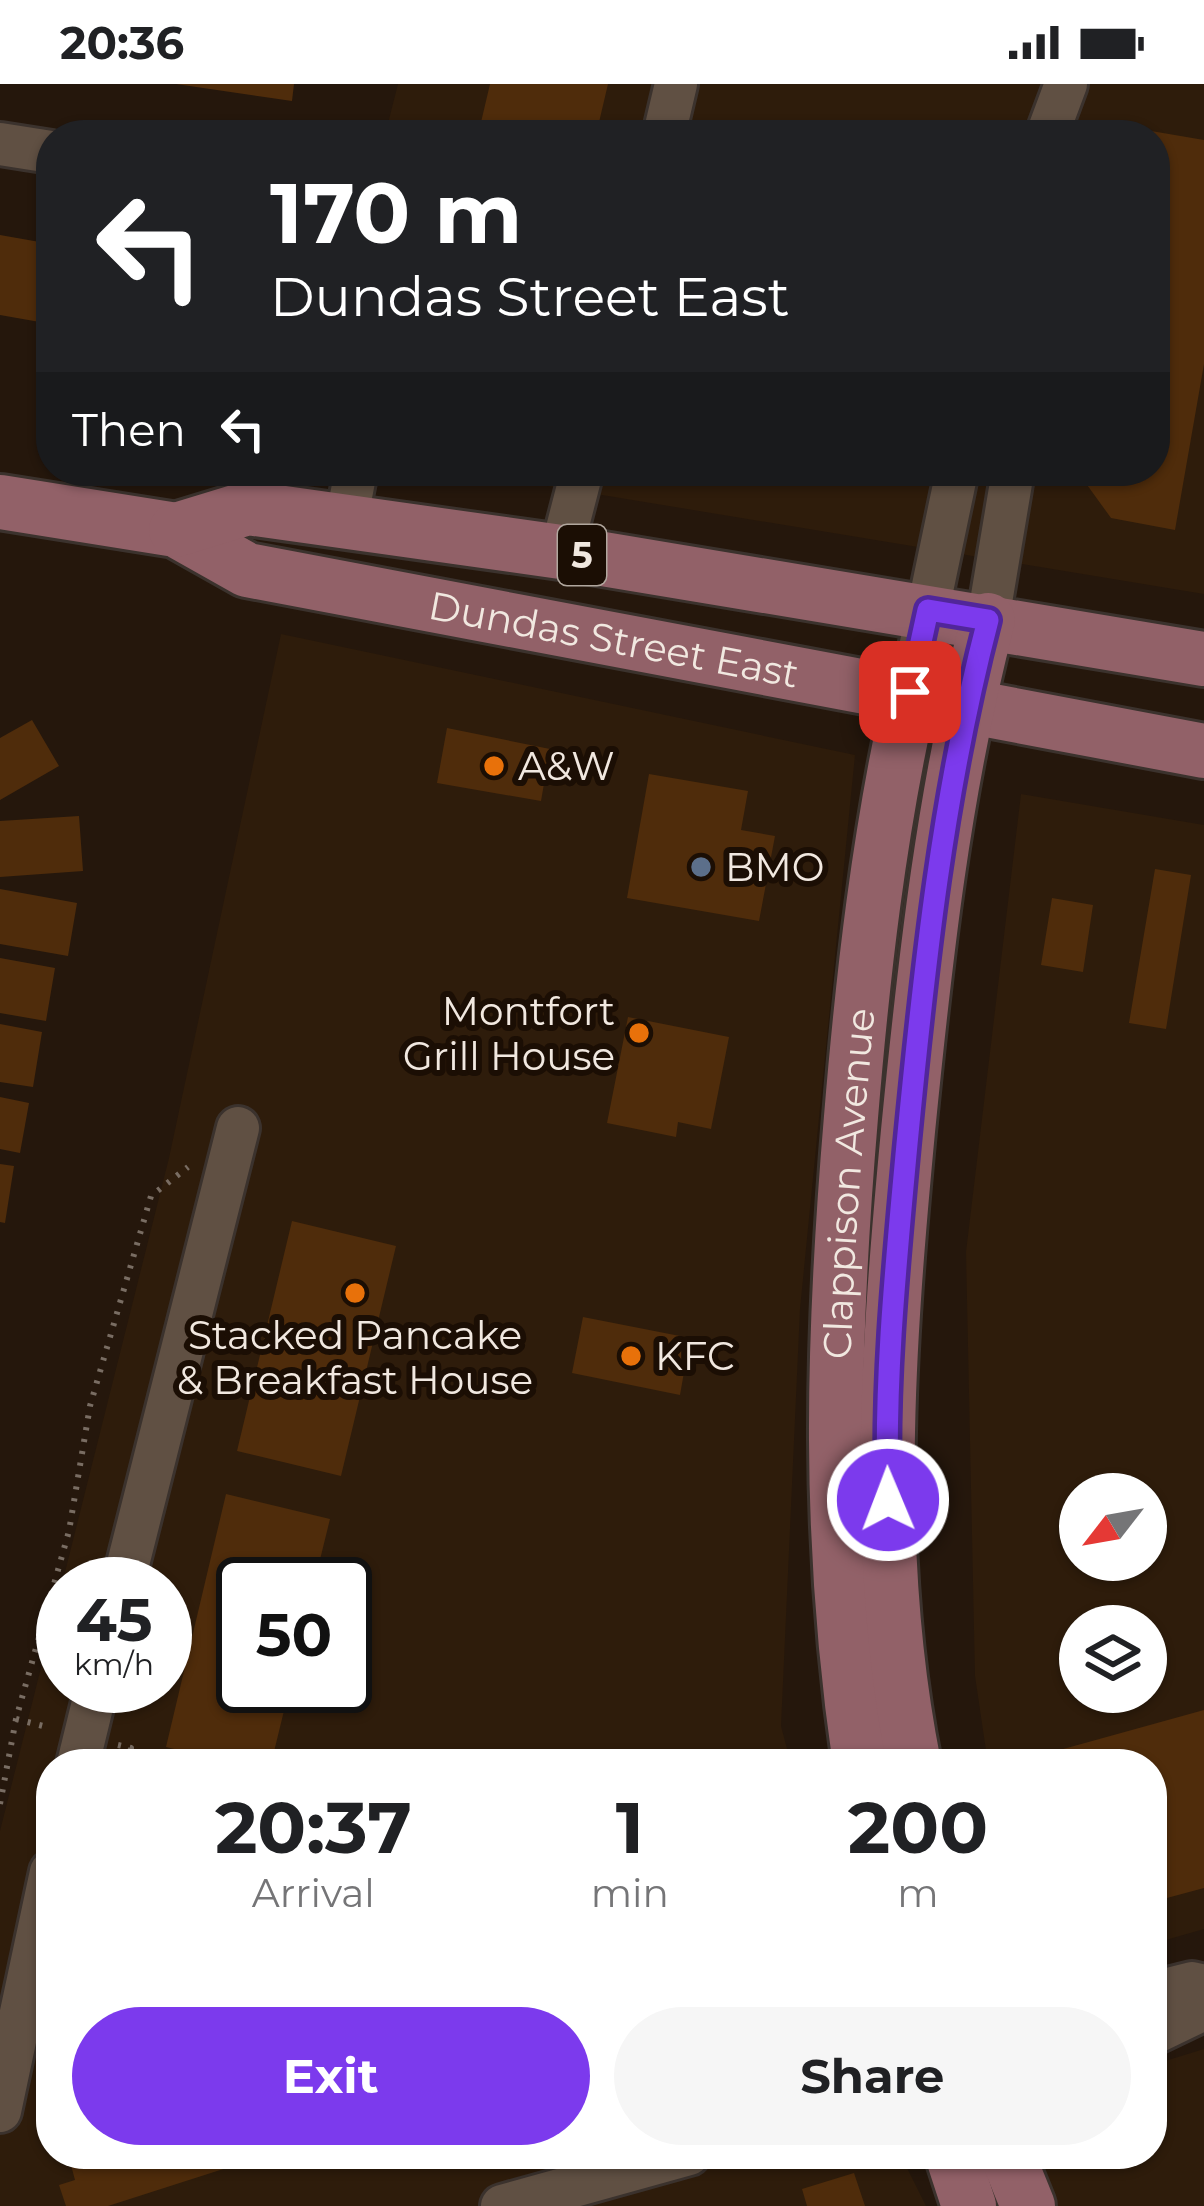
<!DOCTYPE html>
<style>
body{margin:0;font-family:Montserrat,sans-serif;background:#f6f6f6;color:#202124;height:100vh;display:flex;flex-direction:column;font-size:45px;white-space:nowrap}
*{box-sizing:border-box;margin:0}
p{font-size:39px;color:#757577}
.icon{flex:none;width:66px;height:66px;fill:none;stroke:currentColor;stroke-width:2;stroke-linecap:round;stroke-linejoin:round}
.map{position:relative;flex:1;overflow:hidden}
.drawer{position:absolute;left:36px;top:1665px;width:1131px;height:420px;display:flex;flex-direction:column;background:#fff;border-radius:48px;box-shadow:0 3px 9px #0004}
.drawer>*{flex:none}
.banner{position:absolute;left:36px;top:36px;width:1134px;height:366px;border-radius:48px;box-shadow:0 3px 9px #0004;background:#202124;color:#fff;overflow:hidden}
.needle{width:78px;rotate:239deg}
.fabs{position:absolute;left:1059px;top:1389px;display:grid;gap:24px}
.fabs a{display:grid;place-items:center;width:108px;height:108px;border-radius:50%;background:#fff;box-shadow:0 3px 9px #0004;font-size:60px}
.speed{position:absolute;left:36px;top:1473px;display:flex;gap:24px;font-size:60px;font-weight:700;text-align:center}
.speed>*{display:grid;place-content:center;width:156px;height:156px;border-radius:50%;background:#fff;box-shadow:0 3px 9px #0004;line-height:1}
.speed small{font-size:30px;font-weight:400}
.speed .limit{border:6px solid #111;border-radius:18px;background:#fff;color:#111}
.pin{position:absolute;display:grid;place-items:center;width:102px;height:102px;color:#fff;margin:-51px;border-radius:24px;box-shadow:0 6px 18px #0006}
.me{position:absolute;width:132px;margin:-66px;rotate:359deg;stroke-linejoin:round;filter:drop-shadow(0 0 9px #0008)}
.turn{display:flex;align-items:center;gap:42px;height:252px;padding:0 36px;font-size:54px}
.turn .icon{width:156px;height:156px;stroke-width:2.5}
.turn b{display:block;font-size:84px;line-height:102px}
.then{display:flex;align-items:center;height:114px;padding:0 36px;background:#0003;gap:24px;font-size:45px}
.eta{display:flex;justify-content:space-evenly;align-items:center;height:204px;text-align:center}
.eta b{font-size:72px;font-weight:700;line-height:84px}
.primary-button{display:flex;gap:24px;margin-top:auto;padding:24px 36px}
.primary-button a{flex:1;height:138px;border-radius:72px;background:#7c3aed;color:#fff;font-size:48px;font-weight:700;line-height:138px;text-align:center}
.primary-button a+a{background:#f6f6f6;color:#202124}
.status{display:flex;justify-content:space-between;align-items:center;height:84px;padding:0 60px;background:#fff;direction:ltr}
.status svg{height:33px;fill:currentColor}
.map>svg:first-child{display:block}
</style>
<div class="status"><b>20:36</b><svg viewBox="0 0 49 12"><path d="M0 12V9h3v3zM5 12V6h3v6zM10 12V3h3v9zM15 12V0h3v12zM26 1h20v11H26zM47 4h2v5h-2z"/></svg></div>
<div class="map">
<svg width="1204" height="2122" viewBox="0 0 1204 2122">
<rect width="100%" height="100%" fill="#25170c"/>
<!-- built -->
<path fill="#2e1c0b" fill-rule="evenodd" d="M 398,0 L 1204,0 L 1204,510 L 456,387 L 1155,387 L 1155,51 L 385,51 Z
M 281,550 L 855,671 L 800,1225 L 781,1642 L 791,1680 L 51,1680 L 51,2070 L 900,2070 L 926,2122 L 0,2122 L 0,1747 L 169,1074 ZM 63,1500 L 165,1500 L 165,1602 L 63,1602 ZM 243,1500 L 345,1500 L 345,1602 L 243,1602 Z
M 1021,710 L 1204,741 L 1204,1845 L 1152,1860 L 1152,1680 L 988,1680 L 975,1592 L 966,1168 ZM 1080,1410 L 1146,1410 L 1146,1476 L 1080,1476 ZM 1080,1542 L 1146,1542 L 1146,1608 L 1080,1608 Z
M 1204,1965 L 1204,2122 L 1052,2122 L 1034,2070 L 1152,2070 L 1152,1981 Z"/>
<!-- building -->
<path fill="#4f2c0b" d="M 176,0 L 294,0 L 292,17 Z
M 490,0 L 608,0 L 596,51 L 478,51 Z
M 1122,42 L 1204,56 L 1204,280 L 1175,446 L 1111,434 L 1077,387 L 1155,387 L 1155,51 L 1120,51 Z
M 0,151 L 51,160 L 51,240 L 0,231 Z
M 32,636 L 59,682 L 0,716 L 0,654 Z
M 447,644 L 550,665 L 541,717 L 437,699 Z
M 649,690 L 748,707 L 741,746 L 775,752 L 759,837 L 627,814 Z
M 79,732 L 83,787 L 0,793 L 0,737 Z
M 1155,785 L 1191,791 L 1166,945 L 1129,939 Z
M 0,805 L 77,819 L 68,872 L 0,860 Z
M 1052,814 L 1093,821 L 1083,888 L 1041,881 Z
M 0,874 L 55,884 L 46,937 L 0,929 Z
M 628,933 L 729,953 L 711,1045 L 678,1038 L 676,1053 L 607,1039 Z
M 0,940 L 42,948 L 33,1003 L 0,998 Z
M 0,1013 L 29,1019 L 20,1069 L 0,1065 Z
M 0,1080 L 14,1082 L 5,1139 L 0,1138 Z
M 292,1137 L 396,1162 L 341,1392 L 237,1367 Z
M 583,1233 L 690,1254 L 680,1311 L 572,1289 Z
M 226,1410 L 330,1435 L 314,1500 L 243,1500 L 243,1602 L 290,1602 L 271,1680 L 237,1680 L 166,1663 Z
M 1204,1626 L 1204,1804 L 1152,1818 L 1152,1680 L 1040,1680 L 1038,1672 Z
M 68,2070 L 266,2070 L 267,2071 L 108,2122 L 66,2122 L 59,2101 L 75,2096 Z
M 854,2089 L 865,2122 L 807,2122 L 802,2105 Z"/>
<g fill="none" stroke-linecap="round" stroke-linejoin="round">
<!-- minor casing -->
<g stroke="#3b322d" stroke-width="48">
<path id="minor" d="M 664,51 L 676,0
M 1047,51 L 1066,0
M 0,60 L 51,68
M 346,437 L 356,387
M 561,468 L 582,387
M 988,536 L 1013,387
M 911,607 L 957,387
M 123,1500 L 238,1044
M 78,1680 L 97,1602
M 1152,1909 L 1192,1899 L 1204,1902
M 1152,1950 L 1204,1925
M 0,2027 L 51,1788
M 502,2122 L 689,2070"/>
</g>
<!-- major casing -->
<g stroke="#3b322d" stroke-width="60">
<g id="major">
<path id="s1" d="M 0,418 L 176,446 L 247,486 L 1204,667"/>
<path d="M 176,446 L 248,424 L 561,468 L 1204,575"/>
<path id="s2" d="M 860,1680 C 827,1455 832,1258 851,1033 C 863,888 879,749 911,607"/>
<path d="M 914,1680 C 872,1470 888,1258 908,1047 C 925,875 944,704 988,536"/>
<path d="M 952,2070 L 969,2122"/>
<path d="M 1007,2070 L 1028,2122"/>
</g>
</g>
<!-- path -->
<path stroke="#796d63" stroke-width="6" stroke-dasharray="3 9" stroke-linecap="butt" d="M 16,1635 L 47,1643
M 118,1661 L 131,1664 L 128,1680
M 0,1720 L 16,1635 L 69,1447 L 90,1322 L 151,1112 L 188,1083"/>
<!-- minor -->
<use href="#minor" stroke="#605043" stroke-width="42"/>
<!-- major -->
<use href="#major" stroke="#926168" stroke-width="54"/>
</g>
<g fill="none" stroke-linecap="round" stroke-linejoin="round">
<!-- route casing -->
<g stroke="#51269a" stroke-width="30">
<path id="route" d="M 888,1416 C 884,1296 896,1179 907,1060 C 924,884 943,708 988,536 L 928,526 L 910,608"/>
</g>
<!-- route -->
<use href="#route" stroke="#7c3aed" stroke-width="21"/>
</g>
<!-- markers -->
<g fill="#e8710a" stroke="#1b0e04" stroke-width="4.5">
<circle cx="494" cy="682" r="12"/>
<circle cx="639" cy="949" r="12"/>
<circle cx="355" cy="1209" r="12"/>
<circle cx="631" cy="1272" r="12"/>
</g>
<circle fill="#5c6f8a" stroke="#1b0e04" stroke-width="4.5" cx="701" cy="783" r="12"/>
<g text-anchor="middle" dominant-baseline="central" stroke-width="12" stroke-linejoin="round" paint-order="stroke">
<!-- shield labels -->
<rect fill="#1b0e04" stroke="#b1a79e" stroke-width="3" x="558" y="441" width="48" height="60" rx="9"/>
<g font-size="36" font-weight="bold" fill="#f1e8e0">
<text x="582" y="471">5</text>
</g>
<!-- street labels -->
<g font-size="39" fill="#f1e8e0" stroke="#1b0e04">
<text stroke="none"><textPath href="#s1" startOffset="633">Dundas Street East</textPath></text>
<text stroke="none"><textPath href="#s2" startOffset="582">Clappison Avenue</textPath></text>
</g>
<!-- poi labels -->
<g font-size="39" fill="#f1e8e0" stroke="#1b0e04" text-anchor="start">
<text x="518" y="682">A&amp;W</text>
<text x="725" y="783">BMO</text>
<text x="615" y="927" text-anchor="end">Montfort<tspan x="615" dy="45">Grill House</tspan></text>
<text x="355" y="1251" text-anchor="middle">Stacked Pancake<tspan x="355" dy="45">&amp; Breakfast House</tspan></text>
<text x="655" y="1272">KFC</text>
</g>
</g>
</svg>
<div class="fabs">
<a><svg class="needle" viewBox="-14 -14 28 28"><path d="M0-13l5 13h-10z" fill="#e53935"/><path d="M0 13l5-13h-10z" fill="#757577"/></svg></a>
<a><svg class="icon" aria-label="layers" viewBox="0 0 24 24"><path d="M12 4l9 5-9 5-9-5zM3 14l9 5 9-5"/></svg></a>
</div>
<div class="speed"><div>45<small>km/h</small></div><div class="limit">50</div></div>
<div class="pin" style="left:910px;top:608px;background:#d93025"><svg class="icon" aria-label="arrive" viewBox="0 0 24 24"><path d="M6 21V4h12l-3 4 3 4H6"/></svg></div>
<svg class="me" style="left:888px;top:1416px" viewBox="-20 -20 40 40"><circle r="17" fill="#7c3aed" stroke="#fff" stroke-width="3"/><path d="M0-11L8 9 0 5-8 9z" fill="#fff"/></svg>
<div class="banner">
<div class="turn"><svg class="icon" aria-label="left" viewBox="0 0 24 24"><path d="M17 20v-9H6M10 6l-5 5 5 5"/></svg><div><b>170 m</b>Dundas Street East</div></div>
<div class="then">Then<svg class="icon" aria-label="left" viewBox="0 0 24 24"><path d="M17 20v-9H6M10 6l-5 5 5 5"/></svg></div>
</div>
<section class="drawer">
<div class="eta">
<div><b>20:37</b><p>Arrival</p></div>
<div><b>1</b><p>min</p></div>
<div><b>200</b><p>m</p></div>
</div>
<div class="primary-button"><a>Exit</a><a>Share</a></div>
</section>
</div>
